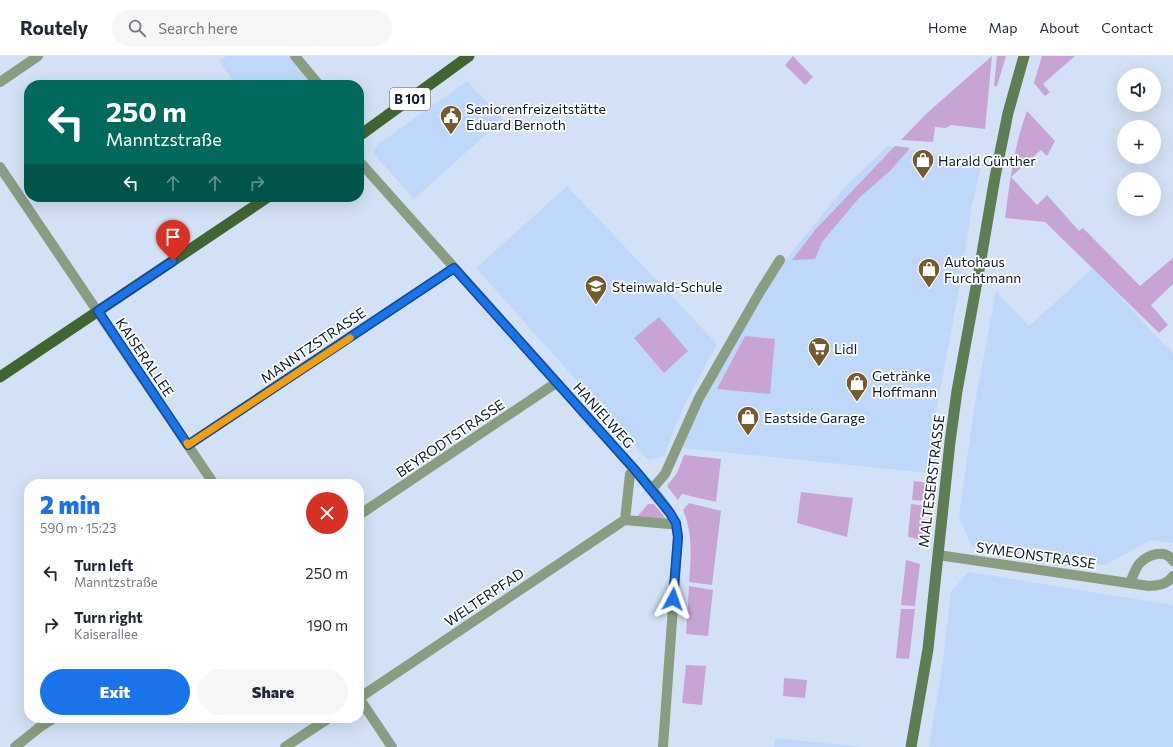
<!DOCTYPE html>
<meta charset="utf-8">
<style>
body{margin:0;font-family:Commissioner,sans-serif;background:#f6f6f7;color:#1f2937;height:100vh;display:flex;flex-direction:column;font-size:15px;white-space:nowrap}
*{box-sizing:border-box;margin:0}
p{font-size:13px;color:#747a83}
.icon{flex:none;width:22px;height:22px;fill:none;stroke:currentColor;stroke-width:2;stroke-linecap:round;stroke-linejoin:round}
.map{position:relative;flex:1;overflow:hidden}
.side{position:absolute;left:24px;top:423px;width:340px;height:244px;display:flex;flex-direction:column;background:#fff;border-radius:16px;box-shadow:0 4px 16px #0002}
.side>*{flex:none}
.hud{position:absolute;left:24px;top:24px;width:340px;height:122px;border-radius:16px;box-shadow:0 4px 16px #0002;background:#00695c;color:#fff;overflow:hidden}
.tools{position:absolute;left:1117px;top:12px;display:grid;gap:8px}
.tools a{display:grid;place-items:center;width:44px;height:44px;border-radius:50%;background:#fff;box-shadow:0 4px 16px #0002;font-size:20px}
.pin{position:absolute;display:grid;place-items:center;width:34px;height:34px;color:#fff;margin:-41px -17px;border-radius:50% 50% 50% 0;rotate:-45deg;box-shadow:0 0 4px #0007}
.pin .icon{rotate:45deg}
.me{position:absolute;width:44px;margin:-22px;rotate:4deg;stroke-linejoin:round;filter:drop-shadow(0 0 3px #0008)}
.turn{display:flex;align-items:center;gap:14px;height:84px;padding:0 16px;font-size:18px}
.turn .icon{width:52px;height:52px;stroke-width:2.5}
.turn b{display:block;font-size:28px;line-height:34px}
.lanes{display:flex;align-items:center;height:38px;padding:0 16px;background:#0003;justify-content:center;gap:20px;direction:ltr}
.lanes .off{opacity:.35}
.round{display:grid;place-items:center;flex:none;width:42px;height:42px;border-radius:21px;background:#f6f6f7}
.head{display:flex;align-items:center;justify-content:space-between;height:68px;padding:0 16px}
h1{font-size:24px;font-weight:800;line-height:30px;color:#1a73e8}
.button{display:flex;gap:8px;margin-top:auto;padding:8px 16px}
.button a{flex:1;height:46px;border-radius:24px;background:#1a73e8;color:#fff;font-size:16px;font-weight:800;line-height:46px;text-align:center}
.button a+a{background:#f6f6f7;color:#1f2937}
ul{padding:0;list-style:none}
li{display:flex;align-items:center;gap:12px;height:52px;padding:0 16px}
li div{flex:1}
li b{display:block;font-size:15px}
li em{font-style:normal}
header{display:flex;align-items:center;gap:24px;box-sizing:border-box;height:56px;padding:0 20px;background:#fff;border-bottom:1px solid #e0e1e3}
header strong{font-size:19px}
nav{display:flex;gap:22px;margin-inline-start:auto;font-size:14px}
.search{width:280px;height:36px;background:#f6f6f7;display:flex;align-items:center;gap:10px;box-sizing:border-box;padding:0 14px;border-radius:22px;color:#747a83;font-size:15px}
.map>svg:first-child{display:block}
</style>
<header>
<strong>Routely</strong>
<div class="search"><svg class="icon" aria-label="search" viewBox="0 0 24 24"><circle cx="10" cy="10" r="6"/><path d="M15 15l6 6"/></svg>Search here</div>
<nav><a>Home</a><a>Map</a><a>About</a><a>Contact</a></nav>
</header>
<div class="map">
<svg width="1173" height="691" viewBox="0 0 1173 691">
<rect width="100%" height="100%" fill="#d2e1f5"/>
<!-- built -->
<path fill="#bfd7f9" d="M 227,0 L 291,0 L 314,29 L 236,29 L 219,5 Z
M 467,25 L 503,63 L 414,143 L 373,97 L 378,88 Z
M 888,90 L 982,106 L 972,149 L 961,222 L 936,356 L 929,417 L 682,392 L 704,341 L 727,298 L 784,206 L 844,132 Z
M 567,130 L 717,288 L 684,350 L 674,374 L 664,400 L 648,404 L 476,212 Z
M 1093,212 L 1173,298 L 1173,487 L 1151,484 L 1105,509 L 972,491 L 959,461 L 974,353 L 996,235 L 1029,270 Z
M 968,516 L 1173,549 L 1173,691 L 929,691 L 943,605 L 951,536 Z
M 775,682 L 861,691 L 774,691 Z"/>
<!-- green -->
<path fill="#c8a4d5" d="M 793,0 L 813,21 L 805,29 L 785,9 Z
M 992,0 L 985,73 L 951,69 L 946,72 L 935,71 L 933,86 L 901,84 L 927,57 Z
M 997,0 L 1006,0 L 997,30 L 994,30 Z
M 1042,0 L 1075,0 L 1043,28 L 1050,36 L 1045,40 L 1034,27 Z
M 1027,55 L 1055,85 L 1047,100 L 1041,94 L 1011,121 L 1037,149 L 1047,139 L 1079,175 L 1083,172 L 1140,230 L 1173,202 L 1173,228 L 1151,249 L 1168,269 L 1159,277 L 1045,166 L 1005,162 C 1010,125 1014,90 1027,55 Z
M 895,90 L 910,92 L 891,114 L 859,142 L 822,186 L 815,203 L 792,204 L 815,174 Z
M 659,261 L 688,295 L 664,317 L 634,282 Z
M 745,280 L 775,283 L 770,338 L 717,333 Z
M 684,399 L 721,403 L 716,446 L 682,438 L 678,444 L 667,430 L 677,417 Z
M 914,425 L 928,427 L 926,445 L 912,444 Z
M 801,436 L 853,442 L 847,481 L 797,467 Z
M 689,447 L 721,455 L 712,529 L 689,526 C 691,501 693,477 683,454 Z
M 648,448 L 654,448 L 666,463 L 636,462 Z
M 911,448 L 926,450 L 922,484 L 908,481 Z
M 906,504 L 920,508 L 915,550 L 901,549 Z
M 689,530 L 713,534 L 708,580 L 686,578 Z
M 901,553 L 915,553 L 909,603 L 896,602 Z
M 686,609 L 706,610 L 702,649 L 682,647 Z
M 784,622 L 807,624 L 805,642 L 783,640 Z"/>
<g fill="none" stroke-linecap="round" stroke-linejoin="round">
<!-- minor -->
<path stroke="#899d81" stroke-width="10" d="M 295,0 L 319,29
M 0,26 L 38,0
M 359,105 L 652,433 C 664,448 676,461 678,481 L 663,691
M 0,111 L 214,428
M 188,389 L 454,212
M 652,433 L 665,418 L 699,342 L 761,234 L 780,204
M 359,459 L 556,327
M 625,464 L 630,418 L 635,414
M 938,499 L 1149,530 C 1160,529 1166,529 1173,520
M 1130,526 C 1133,521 1135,513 1139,508 C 1147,499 1165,492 1173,505
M 359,642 L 620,467 L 625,464 L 669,468 L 676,467
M 359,642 L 392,691
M 15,691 L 40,671 L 54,662
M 285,691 L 329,662"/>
<!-- secondary -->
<path stroke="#5f7d53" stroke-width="11" d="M 911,691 L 928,593 L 950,386 L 957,335 L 980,209 L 995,121 L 1008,57 L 1024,0"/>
<!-- primary -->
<path stroke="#416531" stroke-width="11" d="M 359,80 L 469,0
M 0,321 L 268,141"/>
</g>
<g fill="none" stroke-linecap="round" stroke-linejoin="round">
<!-- route casing -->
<g stroke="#114b97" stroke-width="10">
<path id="route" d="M 173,205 L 98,255 L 188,389 L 454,212 L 635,414 L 670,457 L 676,467 L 678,481 L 673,543"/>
</g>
<!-- route -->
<use href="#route" stroke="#1a73e8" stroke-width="7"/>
<!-- slow -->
<path stroke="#f59e0b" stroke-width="7" d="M 187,387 L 188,389 L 350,282"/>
</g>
<!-- icons -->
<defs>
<g id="civic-pin" transform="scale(1.15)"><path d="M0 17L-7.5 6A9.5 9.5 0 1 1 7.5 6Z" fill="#775a2d" stroke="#fff"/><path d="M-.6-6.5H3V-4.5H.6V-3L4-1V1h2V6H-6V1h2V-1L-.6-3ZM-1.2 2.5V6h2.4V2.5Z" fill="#fff"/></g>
<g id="shop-pin" transform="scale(1.15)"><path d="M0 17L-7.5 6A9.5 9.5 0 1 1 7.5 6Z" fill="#775a2d" stroke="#fff"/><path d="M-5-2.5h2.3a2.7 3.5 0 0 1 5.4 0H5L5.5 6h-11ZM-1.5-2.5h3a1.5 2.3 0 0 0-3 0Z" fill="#fff"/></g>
<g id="school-pin" transform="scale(1.15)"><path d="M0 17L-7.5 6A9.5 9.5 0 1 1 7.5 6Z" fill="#775a2d" stroke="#fff"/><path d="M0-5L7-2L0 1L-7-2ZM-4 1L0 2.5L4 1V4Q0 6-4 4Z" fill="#fff"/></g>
<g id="supermarket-pin" transform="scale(1.15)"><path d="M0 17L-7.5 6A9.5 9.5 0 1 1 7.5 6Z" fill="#775a2d" stroke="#fff"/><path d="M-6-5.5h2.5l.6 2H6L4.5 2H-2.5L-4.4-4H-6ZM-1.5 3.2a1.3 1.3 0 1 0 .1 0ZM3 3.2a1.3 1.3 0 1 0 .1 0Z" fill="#fff"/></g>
</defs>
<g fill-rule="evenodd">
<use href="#civic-pin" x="451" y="60"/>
<use href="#shop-pin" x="923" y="104"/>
<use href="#shop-pin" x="929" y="213"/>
<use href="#school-pin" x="596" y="230"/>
<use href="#supermarket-pin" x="819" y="292"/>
<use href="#shop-pin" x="857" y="327"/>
<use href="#shop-pin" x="748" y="361"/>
</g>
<g text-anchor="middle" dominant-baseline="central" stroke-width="3.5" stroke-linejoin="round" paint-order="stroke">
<!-- shield labels -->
<rect fill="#fff" stroke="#565f6b" stroke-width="1" x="390" y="32" width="40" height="22" rx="3"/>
<g font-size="13" font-weight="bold" fill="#0d1a2c">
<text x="410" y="43">B 101</text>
</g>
<!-- poi labels -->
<g font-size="14" fill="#0d1a2c" stroke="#fff" text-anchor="start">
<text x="466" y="52">Seniorenfreizeitstätte<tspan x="466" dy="16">Eduard Bernoth</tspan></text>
<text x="938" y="104">Harald Günther</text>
<text x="944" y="205">Autohaus<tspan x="944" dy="16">Furchtmann</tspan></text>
<text x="612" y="230">Steinwald-Schule</text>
<text x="834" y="292">Lidl</text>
<text x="872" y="319">Getränke<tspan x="872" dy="16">Hoffmann</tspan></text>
<text x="764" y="361">Eastside Garage</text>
</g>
<!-- street labels -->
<g font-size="14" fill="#0d1a2c" stroke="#fff">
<text transform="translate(313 289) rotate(-34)">MANNTZSTRASSE</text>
<text transform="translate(145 301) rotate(56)">KAISERALLEE</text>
<text transform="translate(604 359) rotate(48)">HANIELWEG</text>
<text transform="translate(450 382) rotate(-34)">BEYRODTSTRASSE</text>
<text transform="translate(931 425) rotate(-83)">MALTESERSTRASSE</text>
<text transform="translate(1036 499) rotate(8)">SYMEONSTRASSE</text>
<text transform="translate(484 541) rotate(-34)">WELTERPFAD</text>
</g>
</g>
</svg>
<div class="tools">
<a><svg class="icon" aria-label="sound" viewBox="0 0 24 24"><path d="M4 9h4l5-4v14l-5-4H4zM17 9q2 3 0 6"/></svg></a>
<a>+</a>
<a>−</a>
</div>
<div class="pin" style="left:173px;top:205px;background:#d93025"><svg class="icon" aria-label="arrive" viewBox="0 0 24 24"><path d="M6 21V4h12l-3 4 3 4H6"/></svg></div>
<svg class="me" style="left:673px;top:543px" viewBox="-20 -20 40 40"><path d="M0-17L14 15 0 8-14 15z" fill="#1a73e8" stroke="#fff" stroke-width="4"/></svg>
<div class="hud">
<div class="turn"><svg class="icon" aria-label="left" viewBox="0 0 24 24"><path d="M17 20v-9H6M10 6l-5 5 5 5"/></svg><div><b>250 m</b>Manntzstraße</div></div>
<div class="lanes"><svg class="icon" aria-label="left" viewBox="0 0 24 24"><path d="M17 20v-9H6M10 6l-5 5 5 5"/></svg><svg class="icon off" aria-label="ahead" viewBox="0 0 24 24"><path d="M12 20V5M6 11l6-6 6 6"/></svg><svg class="icon off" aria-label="ahead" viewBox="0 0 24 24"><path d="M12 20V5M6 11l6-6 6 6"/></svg><svg class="icon off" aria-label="right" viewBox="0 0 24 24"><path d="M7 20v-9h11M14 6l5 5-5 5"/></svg></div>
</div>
<section class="side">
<div class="head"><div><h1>2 min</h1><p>590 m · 15:23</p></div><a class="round" style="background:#d93025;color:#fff"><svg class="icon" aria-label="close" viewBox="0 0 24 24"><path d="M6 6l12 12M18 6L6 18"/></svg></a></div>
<ul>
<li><svg class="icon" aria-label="left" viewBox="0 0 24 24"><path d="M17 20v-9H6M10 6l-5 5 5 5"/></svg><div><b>Turn left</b><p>Manntzstraße</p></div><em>250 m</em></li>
<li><svg class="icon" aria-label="right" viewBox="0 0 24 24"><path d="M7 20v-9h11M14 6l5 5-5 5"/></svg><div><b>Turn right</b><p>Kaiserallee</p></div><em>190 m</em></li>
</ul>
<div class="button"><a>Exit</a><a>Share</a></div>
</section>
</div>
